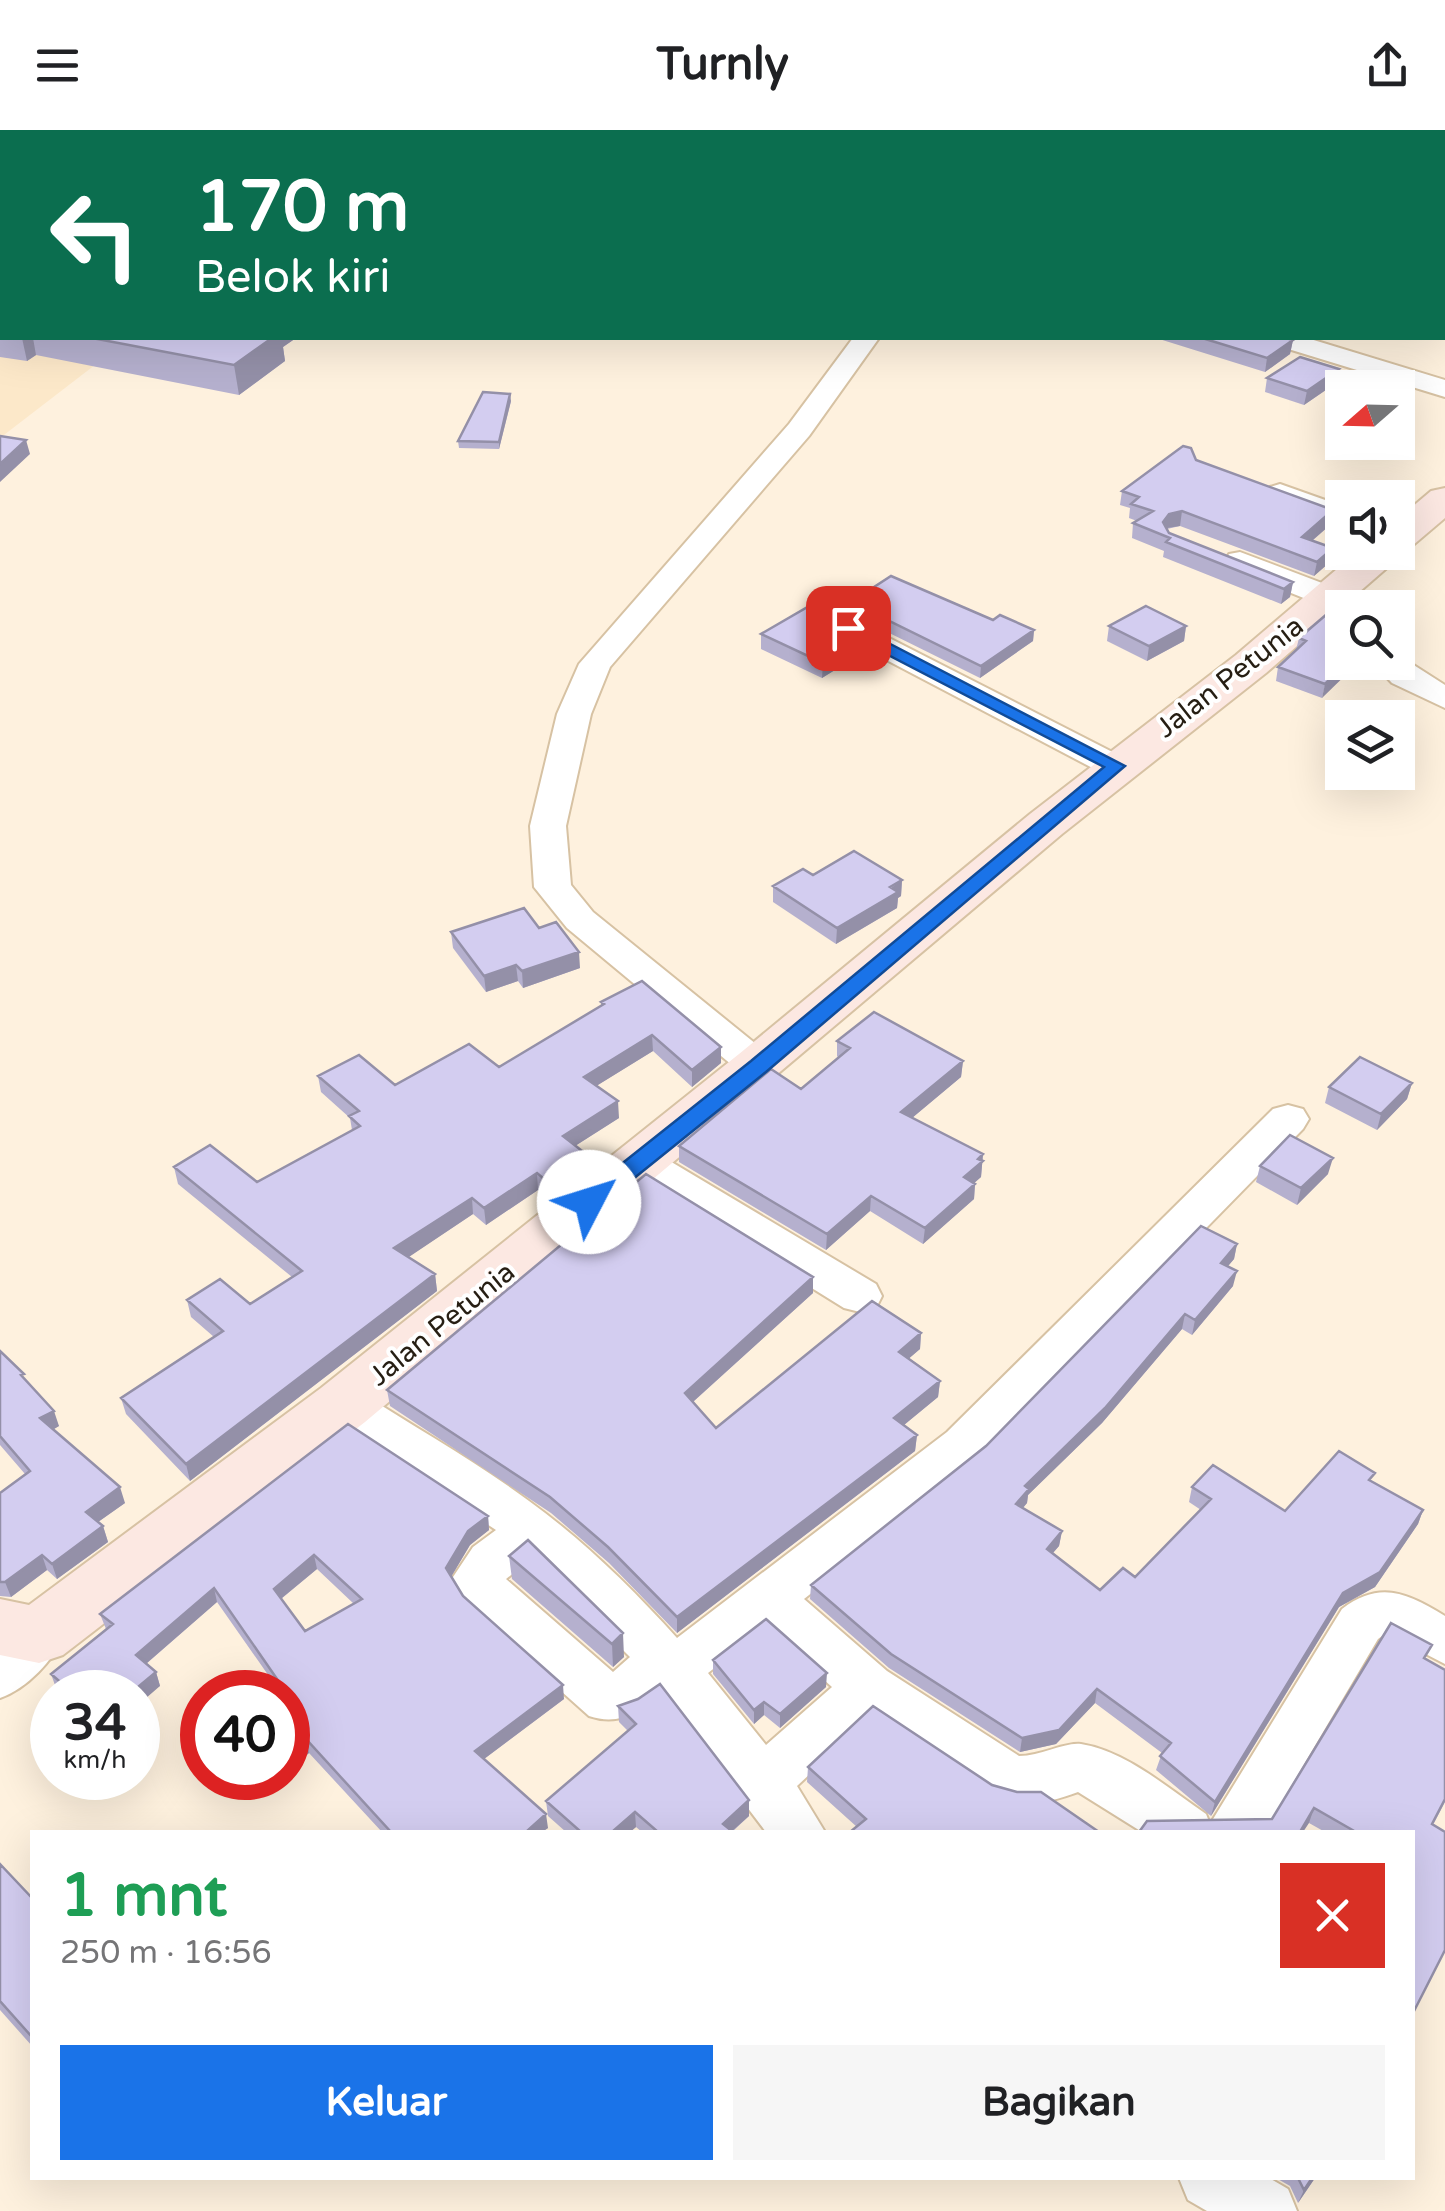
<!DOCTYPE html>
<html lang="id">
<meta charset="utf-8">
<style>
body{margin:0;font-family:"Varela Round",sans-serif;background:#f6f6f6;color:#202124;height:100vh;display:flex;flex-direction:column;font-size:38px;white-space:nowrap}
*{box-sizing:border-box;margin:0}
p{font-size:32px;color:#757577}
.icon{flex:none;width:55px;height:55px;fill:none;stroke:currentColor;stroke-width:2;stroke-linecap:round;stroke-linejoin:round}
.map{position:relative;flex:1;overflow:hidden}
.panel{position:absolute;left:30px;top:1700px;width:1385px;height:350px;display:flex;flex-direction:column;background:#fff;border-radius:0px;box-shadow:0 10px 40px #0002}
.panel>*{flex:none}
.hud{position:absolute;left:0px;top:0px;width:1445px;height:210px;box-shadow:0 10px 40px #0002;background:#0b6e4f;color:#fff;overflow:hidden}
.needle{width:65px;rotate:250deg}
.tools{position:absolute;left:1325px;top:240px;display:grid;gap:20px}
.tools a{display:grid;place-items:center;width:90px;height:90px;border-radius:0px;background:#fff;box-shadow:0 10px 40px #0002;font-size:50px}
.speed{position:absolute;left:30px;top:1540px;display:flex;gap:20px;font-size:50px;font-weight:700;text-align:center}
.speed>*{display:grid;place-content:center;width:130px;height:130px;border-radius:50%;background:#fff;box-shadow:0 10px 40px #0002;line-height:1}
.speed small{font-size:25px;font-weight:400}
.speed .limit{border:15px solid #d22;background:#fff;color:#111}
.pin{position:absolute;display:grid;place-items:center;width:85px;height:85px;color:#fff;margin:-42px;border-radius:20px;box-shadow:0 5px 15px #0006}
.me{position:absolute;width:110px;margin:-55px;rotate:50deg;stroke-linejoin:round;filter:drop-shadow(0 0 8px #0008)}
.turn{display:flex;align-items:center;gap:35px;height:210px;padding:0 30px;font-size:45px}
.turn .icon{width:130px;height:130px;stroke-width:2.5}
.turn b{display:block;font-size:70px;line-height:85px}
.round{display:grid;place-items:center;flex:none;width:105px;height:105px;border-radius:0px;background:#f6f6f6}
.head{display:flex;align-items:center;justify-content:space-between;height:170px;padding:0 30px}
h1{font-size:60px;font-weight:700;line-height:75px;color:#1e9e55}
.cta{display:flex;gap:20px;margin-top:auto;padding:20px 30px}
.cta a{flex:1;height:115px;border-radius:0px;background:#1a73e8;color:#fff;font-size:40px;font-weight:700;line-height:115px;text-align:center}
.cta a+a{background:#f6f6f6;color:#202124}
header{display:flex;justify-content:space-between;align-items:center;height:130px;padding:0 30px;background:#fff;font-size:45px;font-weight:700}
.map>svg:first-child{display:block}
</style>
<header><svg class="icon" aria-label="menu" viewBox="0 0 24 24"><path d="M4 6h16M4 12h16M4 18h16"/></svg>Turnly<svg class="icon" aria-label="share" viewBox="0 0 24 24"><path d="M12 15V3M7 8l5-5 5 5M5 13v7h14v-7"/></svg></header>
<div class="map">
<svg width="1445" height="2081" viewBox="0 0 1445 2081">
<rect width="100%" height="100%" fill="#fef1de"/>
<!-- built -->
<path fill="#fce8c9" d="M 0,0 L 395,2 L 2,2 L 2,208 L 130,208 L 0,308 Z"/>
<g fill="none" stroke-linecap="round" stroke-linejoin="round">
<!-- street casing -->
<g stroke="#d7c2a3" stroke-width="4">
<path id="street" d="M 857,0 L 879,0 L 880,2 L 858,2 Z
M 921,0 L 949,0 L 950,2 L 923,2 Z
M 853,208 L 879,208 L 809,306 L 610,537 L 591,584 L 566,696 L 571,755 L 593,782 L 772,927 L 778,936 L 772,945 L 758,949 L 744,945 L 567,798 L 534,757 L 530,696 L 557,584 L 579,534 L 789,294 Z
M 1268,208 L 1307,208 L 1445,250 L 1445,267 L 1272,214 Z
M 1280,354 L 1342,376 L 1342,395 L 1270,369 L 1265,363 L 1270,357 Z
M 1240,422 L 1343,461 L 1355,478 L 1342,478 L 1342,490 L 1331,488 L 1321,475 L 1229,438 L 1225,431 L 1229,424 Z
M 848,487 L 1128,630 L 1133,637 L 1128,644 L 1116,647 L 1104,644 L 837,504 L 832,497 L 837,490 Z
M 1398,525 L 1445,555 L 1445,578 L 1392,553 L 1372,532 L 1398,532 Z
M 1288,975 L 1303,979 L 1309,989 L 1303,999 L 981,1328 L 804,1469 L 887,1541 L 1019,1626 C 1042,1626 1064,1612 1081,1614 C 1126,1621 1169,1659 1206,1684 L 1210,1694 L 1342,1479 C 1380,1450 1407,1463 1445,1486 L 1445,1534 L 1391,1506 L 1385,1504 L 1378,1509 L 1264,1702 L 1142,1702 L 1078,1662 C 1047,1673 1024,1679 992,1667 L 871,1587 L 797,1656 L 825,1702 L 766,1702 L 661,1564 C 640,1583 618,1596 589,1586 L 467,1477 L 451,1450 L 473,1417 L 496,1400 L 326,1288 L 319,1275 L 326,1262 L 343,1257 L 360,1262 C 416,1298 475,1331 529,1371 C 583,1410 632,1458 677,1508 L 947,1302 L 1273,979 ZM 531,1429 L 630,1527 L 613,1542 L 506,1449 ZM 766,1498 L 832,1557 L 766,1615 L 708,1543 Z
M 638,1016 L 653,1021 L 876,1154 L 882,1166 L 876,1178 L 860,1182 L 844,1178 L 623,1041 L 617,1031 L 623,1021 Z
M 39,1483 L 57,1490 L 65,1505 C 52,1531 28,1558 0,1568 L 0,1511 L 21,1490 Z
M 1179,2048 L 1269,2048 L 1288,2059 L 1297,2081 L 1207,2081 L 1188,2070 Z"/>
</g>
<!-- secondary casing -->
<g stroke="#d7c2a3" stroke-width="4">
<path id="secondary" d="M 1445,358 L 1445,388 L 1412,416 L 1400,419 L 1396,430 L 1266,543 L 1062,704 L 365,1292 L 63,1525 L 39,1533 L 0,1525 L 0,1469 L 29,1475 L 321,1258 L 739,924 L 1030,684 L 1236,525 L 1357,422 L 1398,422 L 1398,389 L 1431,361 Z"/>
</g>
<!-- street -->
<use href="#street" fill="#fff" fill-rule="evenodd"/>
<!-- secondary -->
<use href="#secondary" fill="#fce8e2" fill-rule="evenodd"/>
</g>
<!-- wall -->
<path fill="#b5b0ce" fill-rule="evenodd" d="M 0,80 L 2,86 L 2,208 L 296,208 L 283,217 L 285,231 L 239,265 L 36,225 L 27,231 L 0,227 Z
M 1156,208 L 1286,208 L 1293,210 L 1290,224 L 1265,242 Z
M 1339,239 L 1336,253 L 1304,275 L 1265,262 L 1267,248 Z
M 511,271 L 499,319 L 459,318 L 458,311 Z
M 1196,330 L 1333,380 L 1330,395 L 1312,411 L 1333,418 L 1330,432 L 1314,446 L 1180,396 L 1167,399 L 1169,403 L 1293,452 L 1290,467 L 1281,474 L 1163,427 L 1164,421 L 1132,408 L 1133,393 L 1137,391 L 1129,388 L 1130,378 L 1120,375 L 1122,361 Z
M 851,472 L 1034,500 L 1033,511 L 980,548 L 851,484 Z
M 831,486 L 864,522 L 822,548 L 761,519 L 761,504 Z
M 1342,489 L 1322,568 L 1276,551 L 1278,537 L 1296,520 L 1299,508 Z
M 1109,496 L 1186,496 L 1184,511 L 1147,531 L 1107,511 Z
M 813,745 L 902,750 L 901,766 L 898,768 L 897,778 L 836,814 L 773,772 L 773,756 Z
M 539,798 L 580,838 L 523,858 L 518,851 L 486,862 L 453,818 L 451,802 Z
M 601,872 L 721,933 L 692,957 L 653,921 L 596,956 L 619,988 L 575,1016 L 587,1041 L 551,1070 L 538,1060 L 486,1095 L 473,1084 L 408,1127 L 435,1144 L 437,1161 L 190,1351 L 126,1284 L 121,1268 L 214,1207 L 191,1187 L 187,1170 L 250,1174 L 292,1147 L 178,1054 L 174,1037 L 257,1052 L 352,1000 L 350,988 L 321,962 L 318,946 L 395,955 L 499,937 L 601,876 Z
M 837,911 L 963,931 L 961,947 L 912,988 L 983,1024 L 981,1047 L 974,1053 L 975,1054 L 974,1069 L 923,1114 L 870,1081 L 826,1120 L 679,1032 L 679,1016 L 801,959 L 839,928 L 837,926 Z
M 1412,953 L 1407,969 L 1377,1000 L 1325,973 L 1329,957 Z
M 1260,1036 L 1328,1044 L 1297,1075 L 1256,1052 Z
M 1237,1114 L 1234,1129 L 1228,1136 L 1233,1156 L 1192,1205 L 1182,1199 L 1102,1293 L 1028,1365 L 1027,1373 L 1023,1378 L 1062,1401 L 1059,1416 L 1053,1423 L 1100,1460 L 1135,1447 L 1201,1380 L 1189,1372 L 1192,1357 L 1285,1381 L 1373,1352 L 1423,1380 L 1418,1394 L 1375,1457 L 1339,1477 L 1211,1686 L 1156,1640 L 1162,1623 L 1095,1573 L 1056,1614 L 1020,1622 L 889,1538 L 810,1469 L 811,1455 Z
M 813,1147 L 813,1163 L 693,1272 L 716,1298 L 921,1203 L 920,1219 L 909,1228 L 940,1251 L 938,1267 L 904,1295 L 917,1305 L 915,1321 L 677,1503 L 609,1433 L 551,1383 L 390,1276 L 387,1260 Z
M 0,1221 L 27,1252 L 59,1296 L 53,1299 L 125,1373 L 98,1392 L 103,1396 L 108,1412 L 57,1449 L 47,1440 L 11,1467 L 0,1466 L 0,1363 L 25,1344 L 0,1315 Z
M 348,1294 L 488,1386 L 489,1400 L 470,1415 L 451,1447 L 463,1466 L 564,1569 L 484,1629 L 548,1698 L 542,1702 L 382,1702 L 309,1623 L 288,1640 L 288,1562 L 280,1562 L 217,1472 L 146,1534 L 156,1542 L 160,1556 L 138,1562 L 61,1562 L 56,1558 L 51,1544 L 106,1499 L 100,1484 ZM 317,1439 L 354,1474 L 305,1501 L 281,1469 Z
M 528,1410 L 624,1527 L 613,1537 L 512,1449 L 509,1426 Z
M 1426,1529 L 1445,1540 L 1445,1672 L 1433,1695 L 1445,1702 L 1445,1823 L 1412,1702 L 1325,1702 L 1309,1693 L 1272,1689 Z
M 713,1530 L 826,1557 L 780,1598 L 764,1585 L 754,1594 L 713,1544 Z
M 618,1576 L 749,1670 L 749,1686 L 732,1702 L 733,1702 L 642,1702 L 636,1697 L 630,1702 L 566,1702 L 548,1686 L 546,1671 L 628,1601 L 619,1592 Z
M 808,1637 L 992,1655 L 857,1697 L 807,1652 Z
M 0,1734 L 32,1768 L 32,1916 L 0,1880 Z
M 1276,2048 L 1315,2048 L 1298,2073 L 1290,2056 Z"/>
<!-- shaded-wall -->
<path fill="#9490a8" d="M 559,0 L 592,0 L 589,2 L 556,2 Z
M 0,41 L 2,41 L 2,69 L 0,70 Z
M 22,208 L 33,208 L 36,225 L 27,231 Z
M 267,208 L 296,208 L 283,217 L 285,231 L 239,265 L 234,235 Z
M 1293,210 L 1290,224 L 1265,242 L 1267,228 Z
M 1339,239 L 1336,253 L 1304,275 L 1307,261 Z
M 510,264 L 511,271 L 499,319 L 499,312 Z
M 26,310 L 30,324 L 0,352 L 0,334 Z
M 1333,380 L 1330,395 L 1299,422 L 1302,407 Z
M 1182,381 L 1180,396 L 1167,398 L 1161,406 L 1163,392 L 1169,384 Z
M 1333,418 L 1330,432 L 1314,446 L 1317,432 Z
M 1293,452 L 1290,467 L 1281,474 L 1284,459 Z
M 1186,496 L 1184,511 L 1147,531 L 1149,516 Z
M 1034,500 L 1033,511 L 980,548 L 981,536 Z
M 864,507 L 864,522 L 822,548 L 823,533 Z
M 1347,532 L 1359,532 L 1322,568 L 1325,554 Z
M 902,750 L 901,766 L 898,768 L 897,778 L 836,814 L 837,798 Z
M 579,822 L 580,838 L 523,858 L 522,841 Z
M 516,835 L 518,851 L 486,862 L 484,846 Z
M 652,905 L 653,921 L 585,963 L 584,947 Z
M 721,917 L 721,933 L 692,957 L 692,940 Z
M 963,931 L 961,947 L 900,998 L 901,982 Z
M 1412,953 L 1407,969 L 1377,1000 L 1381,984 Z
M 618,971 L 619,988 L 564,1023 L 563,1006 Z
M 586,1024 L 587,1041 L 551,1070 L 549,1053 Z
M 983,1024 L 981,1047 L 963,1063 L 964,1047 Z
M 1333,1028 L 1328,1044 L 1297,1075 L 1301,1058 Z
M 537,1043 L 538,1060 L 486,1095 L 484,1078 Z
M 975,1054 L 974,1069 L 923,1114 L 925,1098 Z
M 871,1066 L 870,1081 L 826,1120 L 827,1104 Z
M 472,1068 L 473,1084 L 397,1135 L 394,1118 Z
M 1237,1114 L 1234,1129 L 1218,1148 L 1221,1133 Z
M 1237,1141 L 1233,1156 L 1192,1205 L 1195,1190 Z
M 435,1144 L 437,1161 L 190,1351 L 186,1334 Z
M 813,1147 L 813,1163 L 685,1279 L 685,1263 Z
M 1185,1184 L 1182,1199 L 1102,1293 L 1028,1365 L 1027,1373 L 1014,1388 L 1016,1374 L 1025,1356 Z
M 921,1203 L 920,1219 L 898,1238 L 899,1222 Z
M 940,1251 L 938,1267 L 893,1304 L 894,1288 Z
M 54,1281 L 59,1296 L 46,1304 L 40,1288 Z
M 917,1305 L 915,1321 L 677,1503 L 677,1487 Z
M 120,1357 L 125,1373 L 91,1397 L 86,1382 Z
M 1423,1380 L 1418,1394 L 1375,1457 L 1339,1477 L 1211,1686 L 1215,1672 L 1343,1463 Z
M 488,1386 L 489,1400 L 470,1415 L 448,1452 L 446,1438 L 468,1401 Z
M 103,1396 L 108,1412 L 57,1449 L 52,1434 Z
M 1062,1401 L 1059,1416 L 1044,1433 L 1047,1419 Z
M 42,1425 L 47,1440 L 11,1467 L 5,1452 Z
M 314,1425 L 317,1439 L 277,1472 L 274,1459 Z
M 214,1458 L 217,1472 L 140,1539 L 136,1525 Z
M 623,1503 L 624,1527 L 613,1537 L 612,1514 Z
M 156,1542 L 160,1556 L 138,1575 L 138,1562 L 132,1562 Z
M 827,1543 L 826,1557 L 780,1598 L 780,1584 Z
M 563,1555 L 564,1569 L 476,1635 L 475,1621 Z
M 1097,1559 L 1095,1573 L 1056,1614 L 1020,1622 L 1022,1608 Z
M 764,1572 L 764,1585 L 754,1594 L 754,1580 Z
M 306,1609 L 309,1623 L 288,1640 L 288,1624 Z
M 749,1670 L 749,1686 L 731,1702 L 723,1694 Z
M 1314,1678 L 1309,1693 L 1303,1702 L 1300,1702 Z
M 635,1682 L 636,1697 L 630,1702 L 612,1702 Z
M 546,1684 L 548,1698 L 542,1702 L 526,1702 Z
M 1312,2048 L 1315,2048 L 1298,2073 L 1304,2060 Z"/>
<!-- building -->
<path fill="#d3cdf0" stroke="#9490a8" stroke-width="2.5" fill-rule="evenodd" d="M 0,0 L 559,0 L 556,2 L 2,2 L 2,41 L 0,41 Z
M 1025,0 L 1172,0 L 1172,2 L 1025,2 Z
M 1442,56 L 1445,57 L 1445,163 L 1442,166 Z
M 0,80 L 2,86 L 2,199 L 0,198 Z
M 92,208 L 272,208 L 234,235 Z
M 1202,208 L 1286,208 L 1293,210 L 1267,228 Z
M 1300,227 L 1339,239 L 1307,261 L 1267,248 Z
M 483,262 L 510,264 L 499,312 L 458,311 Z
M 0,306 L 26,310 L 0,334 Z
M 1183,316 L 1191,318 L 1196,330 L 1333,380 L 1302,407 L 1333,418 L 1317,432 L 1182,381 L 1169,384 L 1163,392 L 1169,403 L 1293,452 L 1284,459 L 1166,412 L 1170,408 L 1133,393 L 1153,381 L 1131,374 L 1139,367 L 1122,361 Z
M 891,446 L 993,490 L 1000,485 L 1034,500 L 981,536 L 851,472 Z
M 818,471 L 832,477 L 829,482 L 836,492 L 864,507 L 823,533 L 761,504 Z
M 1146,476 L 1186,496 L 1149,516 L 1109,496 Z
M 1327,484 L 1342,489 L 1342,532 L 1347,532 L 1325,554 L 1278,537 L 1306,511 L 1299,508 Z
M 854,721 L 902,750 L 890,757 L 898,762 L 837,798 L 773,756 L 803,739 L 813,745 Z
M 524,778 L 539,798 L 556,792 L 579,822 L 522,841 L 516,835 L 484,846 L 451,802 Z
M 642,851 L 721,917 L 692,940 L 652,905 L 584,947 L 618,971 L 563,1006 L 586,1024 L 549,1053 L 537,1043 L 484,1078 L 472,1068 L 394,1118 L 435,1144 L 186,1334 L 121,1268 L 223,1201 L 187,1170 L 220,1149 L 250,1174 L 302,1141 L 174,1037 L 210,1015 L 257,1052 L 360,996 L 349,986 L 359,981 L 318,946 L 359,925 L 395,955 L 469,914 L 499,937 L 604,874 L 601,872 Z
M 874,882 L 963,931 L 901,982 L 983,1024 L 978,1029 L 983,1031 L 964,1047 L 975,1054 L 925,1098 L 871,1066 L 827,1104 L 679,1016 L 771,939 L 801,959 L 850,918 L 837,911 Z
M 1360,927 L 1412,953 L 1381,984 L 1329,957 Z
M 1290,1005 L 1333,1028 L 1301,1058 L 1260,1036 Z
M 646,1044 L 813,1147 L 685,1263 L 716,1298 L 872,1171 L 921,1203 L 899,1222 L 940,1251 L 894,1288 L 917,1305 L 677,1487 L 608,1417 L 550,1367 L 387,1260 Z
M 1201,1096 L 1237,1114 L 1221,1133 L 1237,1141 L 1195,1190 L 1185,1184 L 1105,1278 L 1025,1356 L 1029,1359 L 1016,1374 L 1062,1401 L 1047,1419 L 1100,1460 L 1123,1438 L 1135,1447 L 1211,1369 L 1192,1357 L 1213,1335 L 1285,1381 L 1339,1321 L 1375,1343 L 1369,1350 L 1423,1380 L 1380,1442 L 1343,1463 L 1215,1672 L 1160,1626 L 1171,1613 L 1097,1559 L 1059,1600 L 1022,1608 L 891,1524 L 811,1455 L 986,1316 Z
M 0,1221 L 24,1244 L 21,1245 L 54,1281 L 40,1288 L 120,1357 L 86,1382 L 103,1396 L 52,1434 L 42,1425 L 5,1452 L 0,1452 L 0,1363 L 30,1341 L 0,1306 Z
M 348,1294 L 488,1386 L 468,1401 L 446,1438 L 463,1466 L 563,1555 L 475,1621 L 546,1684 L 526,1702 L 389,1702 L 390,1701 L 306,1609 L 288,1624 L 288,1575 L 292,1572 L 288,1562 L 286,1562 L 214,1458 L 136,1525 L 156,1542 L 132,1562 L 72,1562 L 51,1544 L 113,1494 L 100,1484 ZM 314,1425 L 362,1469 L 305,1501 L 274,1459 Z
M 528,1410 L 623,1503 L 612,1514 L 509,1426 Z
M 766,1489 L 827,1543 L 780,1584 L 764,1572 L 754,1580 L 713,1530 Z
M 1391,1493 L 1432,1515 L 1424,1528 L 1445,1540 L 1445,1669 L 1432,1694 L 1445,1702 L 1445,1820 L 1412,1885 L 1412,1702 L 1356,1702 L 1314,1678 L 1300,1702 L 1139,1702 L 1147,1691 L 1272,1689 Z
M 660,1554 L 749,1670 L 723,1694 L 733,1702 L 658,1702 L 635,1682 L 612,1702 L 581,1702 L 546,1671 L 636,1594 L 618,1576 L 638,1569 Z
M 873,1576 L 992,1655 L 1017,1662 L 1041,1662 L 1099,1702 L 850,1702 L 866,1689 L 808,1637 Z
M 0,1734 L 32,1768 L 32,1907 L 0,1871 Z
M 1298,2048 L 1312,2048 L 1304,2060 Z"/>
<!-- route -->
<path fill="#1a73e8" stroke="#114b97" stroke-width="2.5" d="M 848,492 L 1125,636 L 766,942 L 597,1078 L 581,1078 L 578,1072 L 581,1066 L 751,931 L 1104,637 L 842,501 L 842,494 Z"/>
<g text-anchor="middle" dominant-baseline="central" stroke-width="8" stroke-linejoin="round" paint-order="stroke">
<!-- street labels -->
<g font-size="28" fill="#261e13" stroke="#fff">
<text transform="translate(1230 547) rotate(-38)">Jalan Petunia</text>
<text transform="translate(442 1194) rotate(-39)">Jalan Petunia</text>
</g>
</g>
</svg>
<div class="tools">
<a><svg class="needle" viewBox="-14 -14 28 28"><path d="M0-13l5 13h-10z" fill="#e53935"/><path d="M0 13l5-13h-10z" fill="#757577"/></svg></a>
<a><svg class="icon" aria-label="sound" viewBox="0 0 24 24"><path d="M4 9h4l5-4v14l-5-4H4zM17 9q2 3 0 6"/></svg></a>
<a><svg class="icon" aria-label="search" viewBox="0 0 24 24"><circle cx="10" cy="10" r="6"/><path d="M15 15l6 6"/></svg></a>
<a><svg class="icon" aria-label="layers" viewBox="0 0 24 24"><path d="M12 4l9 5-9 5-9-5zM3 14l9 5 9-5"/></svg></a>
</div>
<div class="speed"><div>34<small>km/h</small></div><div class="limit">40</div></div>
<div class="pin" style="left:848px;top:498px;background:#d93025"><svg class="icon" aria-label="arrive" viewBox="0 0 24 24"><path d="M6 21V4h12l-3 4 3 4H6"/></svg></div>
<svg class="me" style="left:589px;top:1072px" viewBox="-20 -20 40 40"><circle r="19" fill="#fff"/><path d="M0-13L10 11 0 6-10 11z" fill="#1a73e8"/></svg>
<div class="hud">
<div class="turn"><svg class="icon" aria-label="left" viewBox="0 0 24 24"><path d="M17 20v-9H6M10 6l-5 5 5 5"/></svg><div><b>170 m</b>Belok kiri</div></div>
</div>
<section class="panel">
<div class="head"><div><h1>1 mnt</h1><p>250 m · 16:56</p></div><a class="round" style="background:#d93025;color:#fff"><svg class="icon" aria-label="close" viewBox="0 0 24 24"><path d="M6 6l12 12M18 6L6 18"/></svg></a></div>
<div class="cta"><a>Keluar</a><a>Bagikan</a></div>
</section>
</div>
